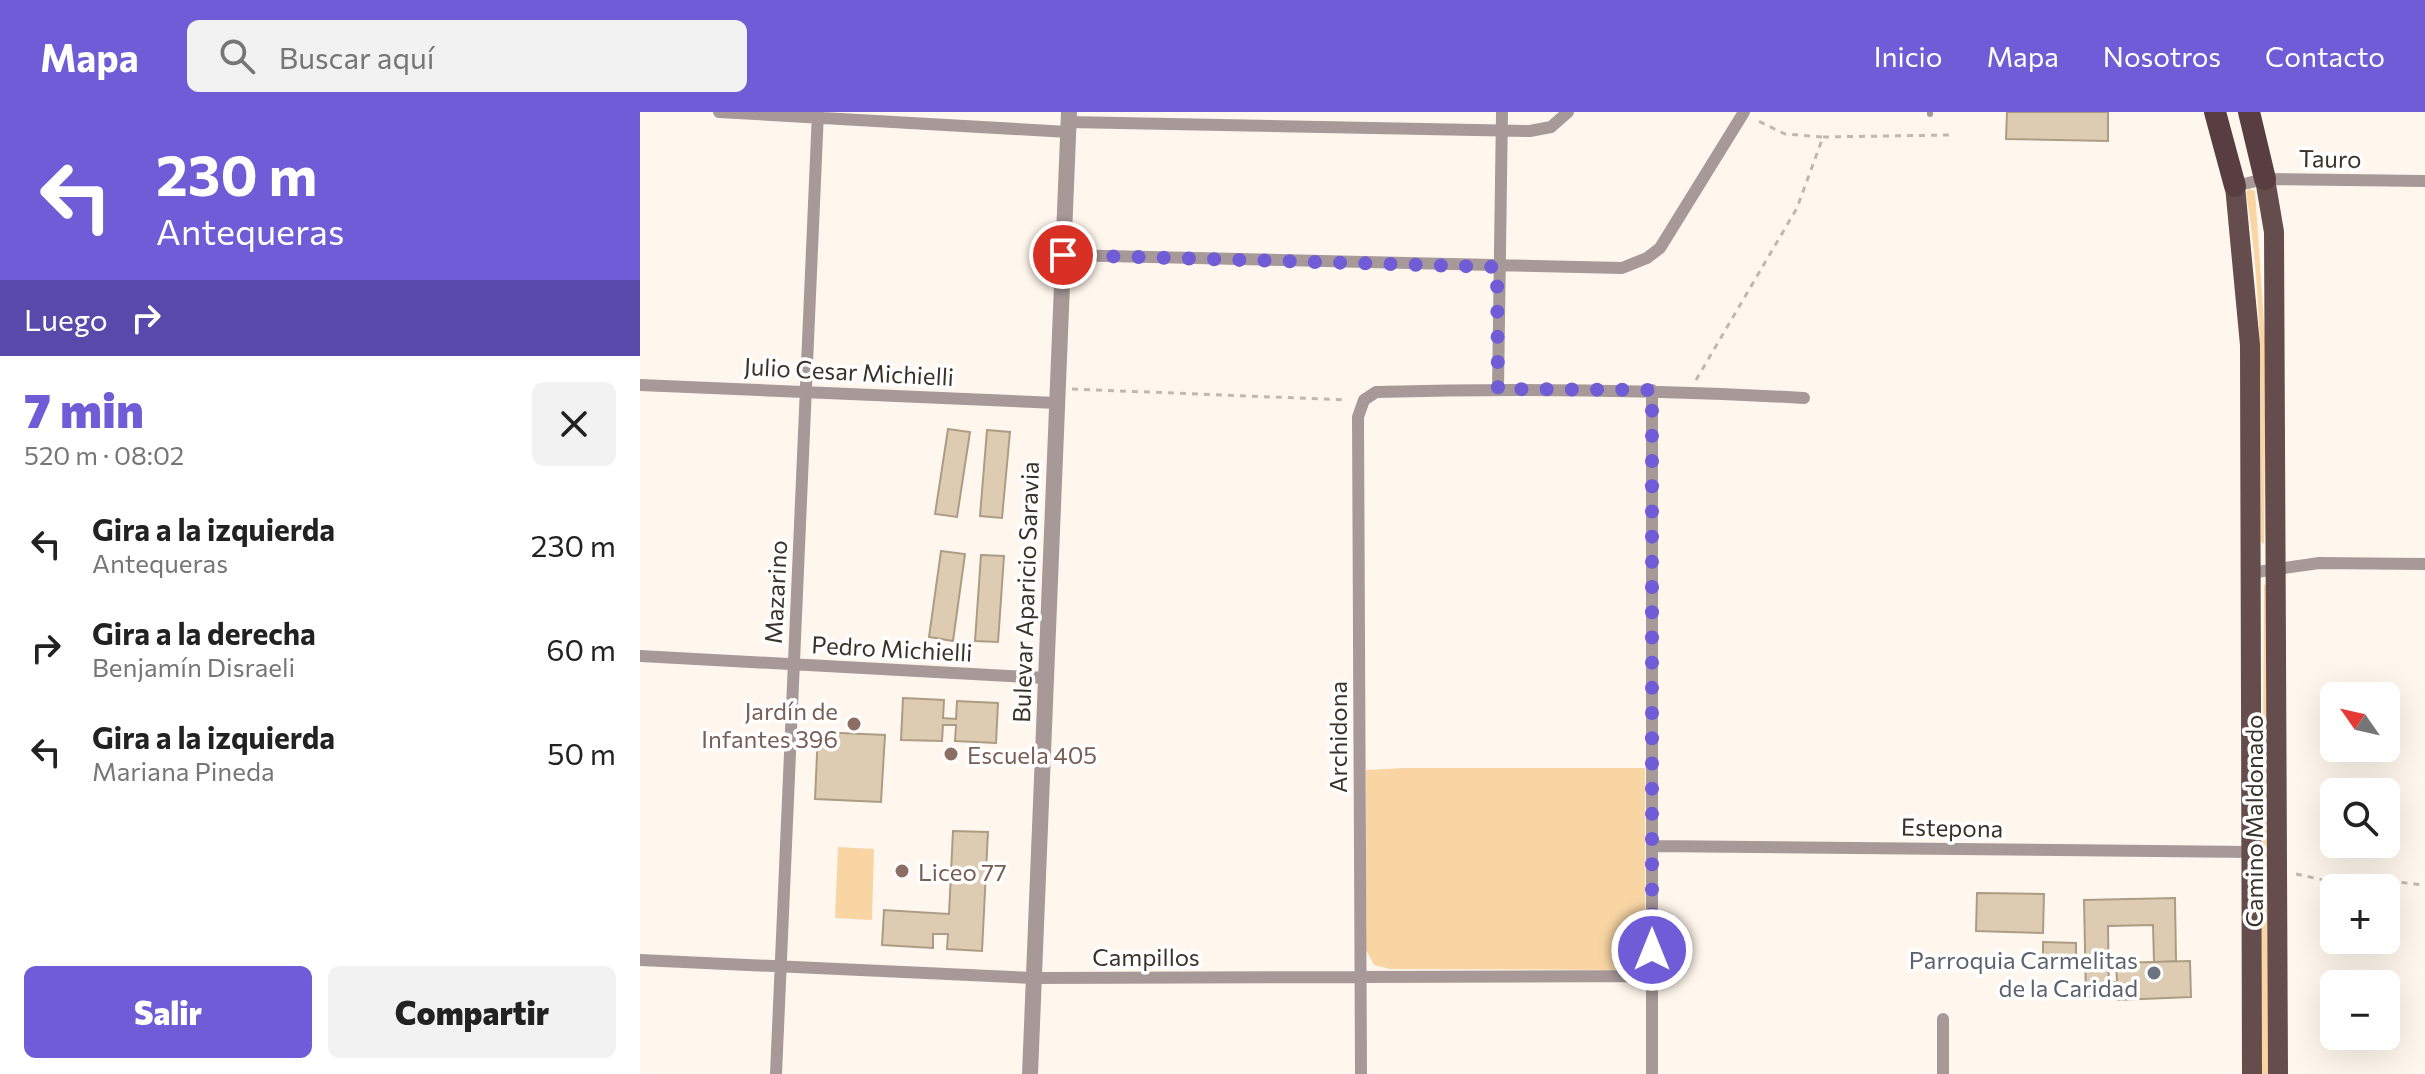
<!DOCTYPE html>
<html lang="es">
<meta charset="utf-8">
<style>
body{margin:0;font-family:Commissioner,sans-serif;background:#f2f2f2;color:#222;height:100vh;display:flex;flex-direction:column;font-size:30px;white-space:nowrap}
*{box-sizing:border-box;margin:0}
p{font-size:26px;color:#767676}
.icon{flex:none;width:44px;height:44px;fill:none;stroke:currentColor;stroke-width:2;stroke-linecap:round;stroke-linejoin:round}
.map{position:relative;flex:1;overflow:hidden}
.side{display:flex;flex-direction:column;background:#fff;width:640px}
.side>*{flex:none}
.top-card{background:#6f5cd6;color:#fff;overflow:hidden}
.needle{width:52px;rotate:304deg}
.fabs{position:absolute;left:1680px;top:570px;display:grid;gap:16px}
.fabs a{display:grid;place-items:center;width:80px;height:80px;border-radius:12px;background:#fff;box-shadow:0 8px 32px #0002;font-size:40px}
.pin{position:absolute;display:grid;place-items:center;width:68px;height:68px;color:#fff;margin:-34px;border:4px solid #fff;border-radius:50%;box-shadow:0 2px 8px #0007}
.me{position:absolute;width:88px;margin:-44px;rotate:0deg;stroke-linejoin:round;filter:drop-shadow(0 0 6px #0008)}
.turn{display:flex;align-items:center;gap:28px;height:168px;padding:0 24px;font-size:36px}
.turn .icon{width:104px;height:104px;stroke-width:2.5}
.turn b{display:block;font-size:56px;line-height:68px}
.then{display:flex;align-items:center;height:76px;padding:0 24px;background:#0003;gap:16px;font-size:30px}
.round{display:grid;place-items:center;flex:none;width:84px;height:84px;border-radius:12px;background:#f2f2f2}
.summary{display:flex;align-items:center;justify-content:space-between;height:136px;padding:0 24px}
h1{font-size:48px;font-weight:800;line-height:60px;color:#6f5cd6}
.cta{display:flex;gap:16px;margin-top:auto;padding:16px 24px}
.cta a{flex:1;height:92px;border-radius:12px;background:#6f5cd6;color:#fff;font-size:32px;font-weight:800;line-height:92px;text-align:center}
.cta a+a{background:#f2f2f2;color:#222}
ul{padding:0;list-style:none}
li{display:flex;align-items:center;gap:24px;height:104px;padding:0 24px}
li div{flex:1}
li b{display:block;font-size:30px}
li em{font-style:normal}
header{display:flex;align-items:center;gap:48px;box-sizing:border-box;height:112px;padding:0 40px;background:#6f5cd6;color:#fff}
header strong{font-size:38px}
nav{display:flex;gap:44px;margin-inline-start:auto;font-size:28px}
.search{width:560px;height:72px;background:#f2f2f2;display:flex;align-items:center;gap:20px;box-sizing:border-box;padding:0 28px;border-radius:12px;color:#767676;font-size:30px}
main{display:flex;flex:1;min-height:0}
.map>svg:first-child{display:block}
</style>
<header>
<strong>Mapa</strong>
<div class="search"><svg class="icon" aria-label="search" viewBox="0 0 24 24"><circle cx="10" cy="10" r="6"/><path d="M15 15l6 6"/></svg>Buscar aquí</div>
<nav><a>Inicio</a><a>Mapa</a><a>Nosotros</a><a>Contacto</a></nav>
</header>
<main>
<section class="side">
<div class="top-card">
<div class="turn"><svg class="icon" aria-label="left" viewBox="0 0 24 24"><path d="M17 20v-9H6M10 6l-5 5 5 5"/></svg><div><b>230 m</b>Antequeras</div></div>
<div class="then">Luego<svg class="icon" aria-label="right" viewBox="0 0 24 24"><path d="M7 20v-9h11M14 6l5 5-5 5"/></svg></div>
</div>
<div class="summary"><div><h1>7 min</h1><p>520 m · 08:02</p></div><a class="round"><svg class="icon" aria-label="close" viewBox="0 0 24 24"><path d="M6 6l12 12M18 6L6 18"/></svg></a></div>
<ul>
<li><svg class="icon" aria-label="left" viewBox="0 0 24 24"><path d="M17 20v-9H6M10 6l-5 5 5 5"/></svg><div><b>Gira a la izquierda</b><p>Antequeras</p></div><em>230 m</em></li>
<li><svg class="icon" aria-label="right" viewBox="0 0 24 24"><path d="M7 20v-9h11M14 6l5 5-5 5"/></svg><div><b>Gira a la derecha</b><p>Benjamín Disraeli</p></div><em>60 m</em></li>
<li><svg class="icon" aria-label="left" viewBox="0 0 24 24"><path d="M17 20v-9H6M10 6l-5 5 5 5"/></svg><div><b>Gira a la izquierda</b><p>Mariana Pineda</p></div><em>50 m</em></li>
</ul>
<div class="cta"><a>Salir</a><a>Compartir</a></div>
</section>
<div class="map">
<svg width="1785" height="962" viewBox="0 0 1785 962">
<rect width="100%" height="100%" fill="#fff7ed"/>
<!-- green -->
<path fill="#f8d5a3" d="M 1609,77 L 1615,79 L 1626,240 L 1624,432 L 1621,430 C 1620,314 1625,195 1606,80 Z
M 1624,472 L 1627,474 L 1628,962 L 1621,962 Z
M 762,656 L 1005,656 L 1005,846 L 989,858 L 750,857 L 734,853 L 726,838 L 726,658 Z
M 198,735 L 234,737 L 232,808 L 195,806 Z"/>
<!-- building -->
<path fill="#ddccb2" stroke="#ad9c84" stroke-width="2" d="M 1367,0 L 1468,0 L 1468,29 L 1366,27 Z
M 308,317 L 330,320 L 317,405 L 295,402 Z
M 347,318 L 370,320 L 362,406 L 340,404 Z
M 301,439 L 325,442 L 313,529 L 289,525 Z
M 341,443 L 364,444 L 358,530 L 335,529 Z
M 263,586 L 304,588 L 303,606 L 316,607 L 317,589 L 358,591 L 356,631 L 315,629 L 316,613 L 303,613 L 302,629 L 261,628 Z
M 178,620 L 245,623 L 241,690 L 175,687 Z
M 313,719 L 348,720 L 342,839 L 307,837 L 308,822 L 293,822 L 293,836 L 242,833 L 244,798 L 309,802 Z
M 1337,781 L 1404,782 L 1403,821 L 1336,819 Z
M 1535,786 L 1536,849 L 1514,850 L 1513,813 L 1468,814 L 1469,885 L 1446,885 L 1444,788 Z
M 1403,830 L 1436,831 L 1436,851 L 1408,851 L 1407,847 L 1403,847 Z
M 1550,849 L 1551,885 L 1478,888 L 1476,851 Z
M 1469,870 L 1477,870 L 1478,884 L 1469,885 Z"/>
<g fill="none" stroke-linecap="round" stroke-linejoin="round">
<!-- path -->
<path stroke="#c0b8ae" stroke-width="3" stroke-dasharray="6 6" stroke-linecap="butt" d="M 1183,25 L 1310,23
M 1056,268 L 1157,96 L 1183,25 L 1145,22 L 1114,7
M 432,277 L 708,288
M 1656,762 L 1697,771 L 1710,765 L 1785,773"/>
<!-- service -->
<path stroke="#a89999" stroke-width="6" d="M 1290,2 L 1290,0"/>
<!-- minor -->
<path stroke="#a89999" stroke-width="12" d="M 79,0 L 428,20
M 429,10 L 890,19 L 911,15 L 928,0
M 1595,74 L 1625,67 L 1785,69
M 423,143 L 982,156 L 1007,146 L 1020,136 L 1104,0
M 0,273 L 417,291
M 858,277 L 862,0
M 1610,461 L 1679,451 L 1785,452
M 0,544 L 406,566
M 1013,734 L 1611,740
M 0,848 L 393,866 L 1012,864
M 1303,907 L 1303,962
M 136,962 L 178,0
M 721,962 L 718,305 L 724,288 L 736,280 C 879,276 1021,278 1164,286
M 1012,962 L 1012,278"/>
<!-- tertiary -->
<path stroke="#a89999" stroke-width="16" d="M 390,962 L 429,0"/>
<!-- primary -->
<path stroke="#654c4d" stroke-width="20" d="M 1625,67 L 1634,120 L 1638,962
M 1595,74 L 1610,233 L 1612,962"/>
<!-- trunk -->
<path stroke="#583e40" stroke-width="22" d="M 1575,0 L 1595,74
M 1609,0 L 1625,67"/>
</g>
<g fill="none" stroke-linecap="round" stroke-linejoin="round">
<!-- route -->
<path stroke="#6f5cd6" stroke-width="14" stroke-dasharray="0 25.2" d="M 423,143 L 857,155 L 858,277 L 1012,278 L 1012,838"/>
</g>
<!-- markers -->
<g fill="#8d6e63" stroke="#fff" stroke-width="3">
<circle cx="214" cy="612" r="8"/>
<circle cx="311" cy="642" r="8"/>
<circle cx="262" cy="759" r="8"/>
</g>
<circle fill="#6b7280" stroke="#fff" stroke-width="3" cx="1514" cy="861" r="8"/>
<g text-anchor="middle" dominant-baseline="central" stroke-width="7" stroke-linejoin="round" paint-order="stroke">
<!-- street labels -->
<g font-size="24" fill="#393228" stroke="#fff">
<text transform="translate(1690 46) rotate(1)">Tauro</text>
<text transform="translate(209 259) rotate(3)">Julio Cesar Michielli</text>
<text transform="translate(135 480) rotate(-87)">Mazarino</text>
<text transform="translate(385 480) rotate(-88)">Bulevar Aparicio Saravia</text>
<text transform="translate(252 536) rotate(3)">Pedro Michielli</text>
<text transform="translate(697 625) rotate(-90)">Archidona</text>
<text transform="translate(1613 709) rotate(-90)">Camino Maldonado</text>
<text transform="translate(1312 715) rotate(1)">Estepona</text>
<text x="506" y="844">Campillos</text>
</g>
<!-- education labels -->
<g font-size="24" fill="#785e54" stroke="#fff" text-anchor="start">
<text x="198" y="598" text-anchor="end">Jardín de<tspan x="198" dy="28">Infantes 396</tspan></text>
<text x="327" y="642">Escuela 405</text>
<text x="278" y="759">Liceo 77</text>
</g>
<!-- worship labels -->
<g font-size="24" fill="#5b616d" stroke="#fff" text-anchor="end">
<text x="1498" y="847">Parroquia Carmelitas<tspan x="1498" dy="28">de la Caridad</tspan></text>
</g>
</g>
</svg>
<div class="fabs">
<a><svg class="needle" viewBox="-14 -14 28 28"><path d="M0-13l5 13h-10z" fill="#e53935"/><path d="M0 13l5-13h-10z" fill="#767676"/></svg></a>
<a><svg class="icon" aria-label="search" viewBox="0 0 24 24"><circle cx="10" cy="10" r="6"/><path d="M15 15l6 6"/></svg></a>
<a>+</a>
<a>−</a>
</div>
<div class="pin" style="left:423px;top:143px;background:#d93025"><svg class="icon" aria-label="arrive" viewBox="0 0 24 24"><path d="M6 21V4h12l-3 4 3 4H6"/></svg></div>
<svg class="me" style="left:1012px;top:838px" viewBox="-20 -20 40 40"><circle r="17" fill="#6f5cd6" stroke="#fff" stroke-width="3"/><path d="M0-11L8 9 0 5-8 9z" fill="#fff"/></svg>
</div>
</main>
